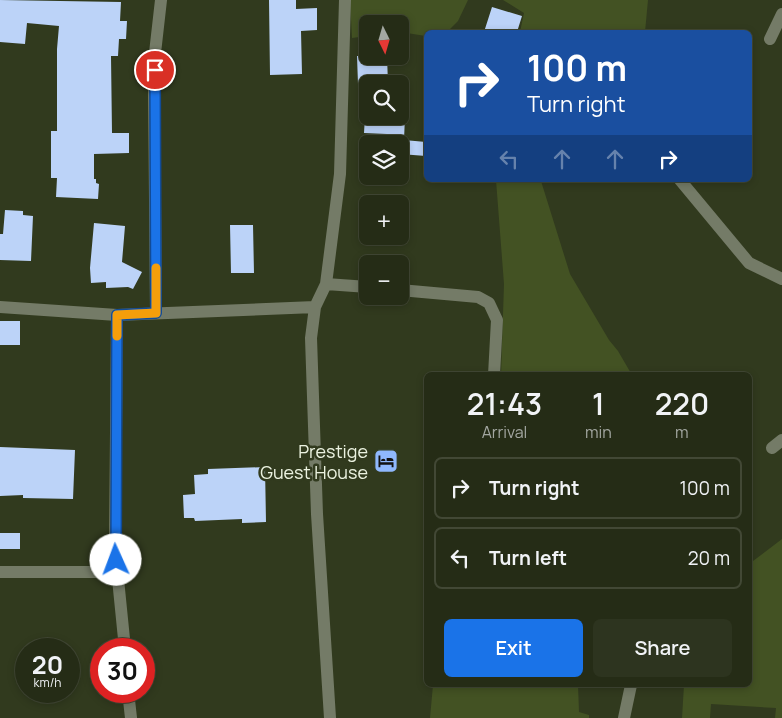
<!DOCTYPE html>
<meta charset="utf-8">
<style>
body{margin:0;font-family:Manrope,sans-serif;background:#2d341f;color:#f1f3f6;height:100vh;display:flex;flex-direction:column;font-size:19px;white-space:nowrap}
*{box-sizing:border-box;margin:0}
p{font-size:16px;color:#a3a7a1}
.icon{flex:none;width:28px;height:28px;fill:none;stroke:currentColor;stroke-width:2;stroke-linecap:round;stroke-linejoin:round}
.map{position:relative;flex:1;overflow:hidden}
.side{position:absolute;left:424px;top:372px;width:328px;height:315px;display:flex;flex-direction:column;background:#252c16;border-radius:8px;box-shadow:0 2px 8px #0003,0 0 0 1px #424835}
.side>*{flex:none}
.hud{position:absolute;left:424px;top:30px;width:328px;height:152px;border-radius:8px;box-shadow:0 2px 8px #0003,0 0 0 1px #424835;background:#1a4fa0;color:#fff;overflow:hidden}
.needle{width:32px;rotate:175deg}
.tools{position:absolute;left:359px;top:15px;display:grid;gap:10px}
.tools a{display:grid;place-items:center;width:50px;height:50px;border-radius:8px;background:#252c16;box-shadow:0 2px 8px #0003,0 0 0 1px #424835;font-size:25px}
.speed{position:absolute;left:15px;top:638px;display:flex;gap:10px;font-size:25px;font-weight:700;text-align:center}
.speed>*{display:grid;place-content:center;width:65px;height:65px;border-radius:50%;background:#252c16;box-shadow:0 2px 8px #0003,0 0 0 1px #424835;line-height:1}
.speed small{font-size:12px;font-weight:400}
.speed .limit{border:8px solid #d22;background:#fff;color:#111}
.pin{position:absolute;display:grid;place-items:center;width:42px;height:42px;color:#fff;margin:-21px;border:2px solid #fff;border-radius:50%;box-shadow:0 1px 5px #0007}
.me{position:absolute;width:55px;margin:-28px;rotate:358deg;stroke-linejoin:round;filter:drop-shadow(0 0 4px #0008)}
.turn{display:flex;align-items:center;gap:18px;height:105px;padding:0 20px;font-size:22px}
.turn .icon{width:65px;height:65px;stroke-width:2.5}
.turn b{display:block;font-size:35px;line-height:42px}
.lanes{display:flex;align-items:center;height:48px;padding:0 20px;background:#0003;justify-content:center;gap:25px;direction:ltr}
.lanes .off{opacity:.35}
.eta{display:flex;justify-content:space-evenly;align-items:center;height:85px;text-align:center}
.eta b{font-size:30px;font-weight:600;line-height:35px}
.cta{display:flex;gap:10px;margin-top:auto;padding:10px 20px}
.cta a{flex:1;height:58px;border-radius:8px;background:#1a73e8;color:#fff;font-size:20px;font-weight:600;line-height:58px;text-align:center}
.cta a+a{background:#2d341f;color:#f1f3f6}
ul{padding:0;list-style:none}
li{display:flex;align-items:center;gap:15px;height:62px;margin:0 10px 8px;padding:0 10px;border:2px solid #424835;border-radius:8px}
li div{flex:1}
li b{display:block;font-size:19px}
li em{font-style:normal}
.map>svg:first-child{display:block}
</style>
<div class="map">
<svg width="782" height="718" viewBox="0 0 782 718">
<rect width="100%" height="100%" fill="#313a1e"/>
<!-- green -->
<path fill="#435223" d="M 350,0 L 468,0 L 458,21 L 447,32 L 426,32 L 426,36 L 400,32 L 400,24 L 368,24 L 367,36 L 352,38 Z
M 503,0 L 648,0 L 645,32 L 520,32 L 524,13 Z
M 496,180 L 543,180 L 541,181 L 570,274 L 609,340 L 618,351 L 632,375 L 501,375 L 504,284 Z
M 782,539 L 782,718 L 775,718 L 776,708 L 711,704 L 710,718 L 682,718 L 684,685 L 749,685 L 749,564 Z
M 433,685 L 578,685 L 579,712 L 589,715 L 589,718 L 430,718 Z"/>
<!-- building -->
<path fill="#bcd3f8" d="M 0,0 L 121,2 L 120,21 L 127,21 L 126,39 L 119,39 L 118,56 L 111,56 L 112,133 L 129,133 L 129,153 L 94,154 L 94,179 L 96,179 L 96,183 L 99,184 L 98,199 L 56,197 L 57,178 L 51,178 L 51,131 L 57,131 L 57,49 L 59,26 L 27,23 L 25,44 L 0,42 Z
M 269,0 L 296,0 L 296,9 L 317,8 L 317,30 L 301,31 L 302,74 L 270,75 Z
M 492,7 L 522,16 L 517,32 L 484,32 Z
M 357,56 L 387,56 L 388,84 L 358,84 Z
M 365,116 L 405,116 L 404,140 L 426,142 L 426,156 L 400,154 L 400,144 L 386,144 L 387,134 L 364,133 Z
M 5,210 L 23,211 L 23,215 L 33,216 L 31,261 L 0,260 L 0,234 L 3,234 Z
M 94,223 L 125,226 L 122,262 L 142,272 L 133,289 L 128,287 L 106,288 L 106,282 L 91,283 L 90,268 Z
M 230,225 L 253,225 L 254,273 L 231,273 Z
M 0,321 L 20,321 L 20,345 L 0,345 Z
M 0,447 L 75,450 L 73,499 L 23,498 L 23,495 L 0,496 Z
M 265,467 L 266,522 L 242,523 L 242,519 L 195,521 L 194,518 L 184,518 L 183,495 L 195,494 L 194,475 L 208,474 L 208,469 Z
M 0,533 L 20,533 L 20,549 L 0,549 Z"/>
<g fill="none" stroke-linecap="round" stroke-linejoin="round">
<!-- minor -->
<path stroke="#747b67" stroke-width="12" d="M 770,39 L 782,14
M 680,180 L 749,263 L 782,279
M 326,284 L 368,287
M 400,290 L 478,297 L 489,303 L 497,320 L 494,375
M 0,307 L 117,315 L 315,307
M 156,313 L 154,87 L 155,53 L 161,0
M 117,315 L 115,549 L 125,649
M 772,448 L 782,440
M 0,572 L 118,572
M 128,691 L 131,718
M 330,718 L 317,514 L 311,338 L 315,307 L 326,284 L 340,174 L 345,0
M 624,718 L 631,685"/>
</g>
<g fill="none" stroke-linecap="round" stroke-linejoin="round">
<!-- route casing -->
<g stroke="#114b97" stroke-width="12">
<path id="route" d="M 116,560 L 117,315 L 156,313 L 155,70"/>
</g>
<!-- route -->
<use href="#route" stroke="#1a73e8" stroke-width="9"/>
<!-- slow -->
<path stroke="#f59e0b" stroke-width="9" d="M 117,336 L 117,315 L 156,313 L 156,268"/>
</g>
<!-- icons -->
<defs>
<g id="hotel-square" transform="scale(1.25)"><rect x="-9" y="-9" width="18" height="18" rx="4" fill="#8fb8fd" stroke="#313a1e"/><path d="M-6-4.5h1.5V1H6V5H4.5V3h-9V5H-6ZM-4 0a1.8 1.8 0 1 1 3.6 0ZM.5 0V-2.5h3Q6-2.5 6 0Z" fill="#111"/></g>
</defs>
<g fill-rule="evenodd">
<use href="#hotel-square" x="386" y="461"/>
</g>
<g text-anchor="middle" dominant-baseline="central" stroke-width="5" stroke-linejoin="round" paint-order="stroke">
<!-- poi labels -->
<g font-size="18" fill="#ebf2e0" stroke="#313a1e" text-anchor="end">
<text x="368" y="451">Prestige<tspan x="368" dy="21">Guest House</tspan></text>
</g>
</g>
</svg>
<div class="tools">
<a><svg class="needle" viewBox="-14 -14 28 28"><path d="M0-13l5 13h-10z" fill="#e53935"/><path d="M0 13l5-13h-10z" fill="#a3a7a1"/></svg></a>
<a><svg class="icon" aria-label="search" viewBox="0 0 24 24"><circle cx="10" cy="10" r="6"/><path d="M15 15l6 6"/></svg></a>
<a><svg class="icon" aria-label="layers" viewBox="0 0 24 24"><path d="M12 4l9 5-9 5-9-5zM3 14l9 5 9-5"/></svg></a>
<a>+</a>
<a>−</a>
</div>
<div class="speed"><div>20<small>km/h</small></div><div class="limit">30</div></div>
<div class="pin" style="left:155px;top:70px;background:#d93025"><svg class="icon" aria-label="arrive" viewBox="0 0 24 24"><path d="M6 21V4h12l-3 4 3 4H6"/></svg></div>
<svg class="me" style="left:116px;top:560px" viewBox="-20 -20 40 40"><circle r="19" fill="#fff"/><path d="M0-13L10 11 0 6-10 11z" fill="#1a73e8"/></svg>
<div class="hud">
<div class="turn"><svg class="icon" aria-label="right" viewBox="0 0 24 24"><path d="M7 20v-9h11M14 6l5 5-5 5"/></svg><div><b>100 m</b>Turn right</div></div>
<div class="lanes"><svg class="icon off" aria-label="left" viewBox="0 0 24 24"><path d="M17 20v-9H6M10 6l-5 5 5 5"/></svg><svg class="icon off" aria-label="ahead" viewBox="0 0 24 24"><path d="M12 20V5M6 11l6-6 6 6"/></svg><svg class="icon off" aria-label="ahead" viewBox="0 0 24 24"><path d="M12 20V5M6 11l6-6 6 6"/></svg><svg class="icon" aria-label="right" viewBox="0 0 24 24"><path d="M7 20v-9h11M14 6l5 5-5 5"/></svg></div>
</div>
<section class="side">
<div class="eta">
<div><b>21:43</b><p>Arrival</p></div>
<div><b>1</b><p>min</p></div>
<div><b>220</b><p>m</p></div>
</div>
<ul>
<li><svg class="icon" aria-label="right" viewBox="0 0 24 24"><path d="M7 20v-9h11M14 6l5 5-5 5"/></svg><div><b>Turn right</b></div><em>100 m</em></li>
<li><svg class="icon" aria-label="left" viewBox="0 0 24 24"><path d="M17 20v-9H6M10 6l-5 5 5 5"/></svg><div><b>Turn left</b></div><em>20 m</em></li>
</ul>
<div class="cta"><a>Exit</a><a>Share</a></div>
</section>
</div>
